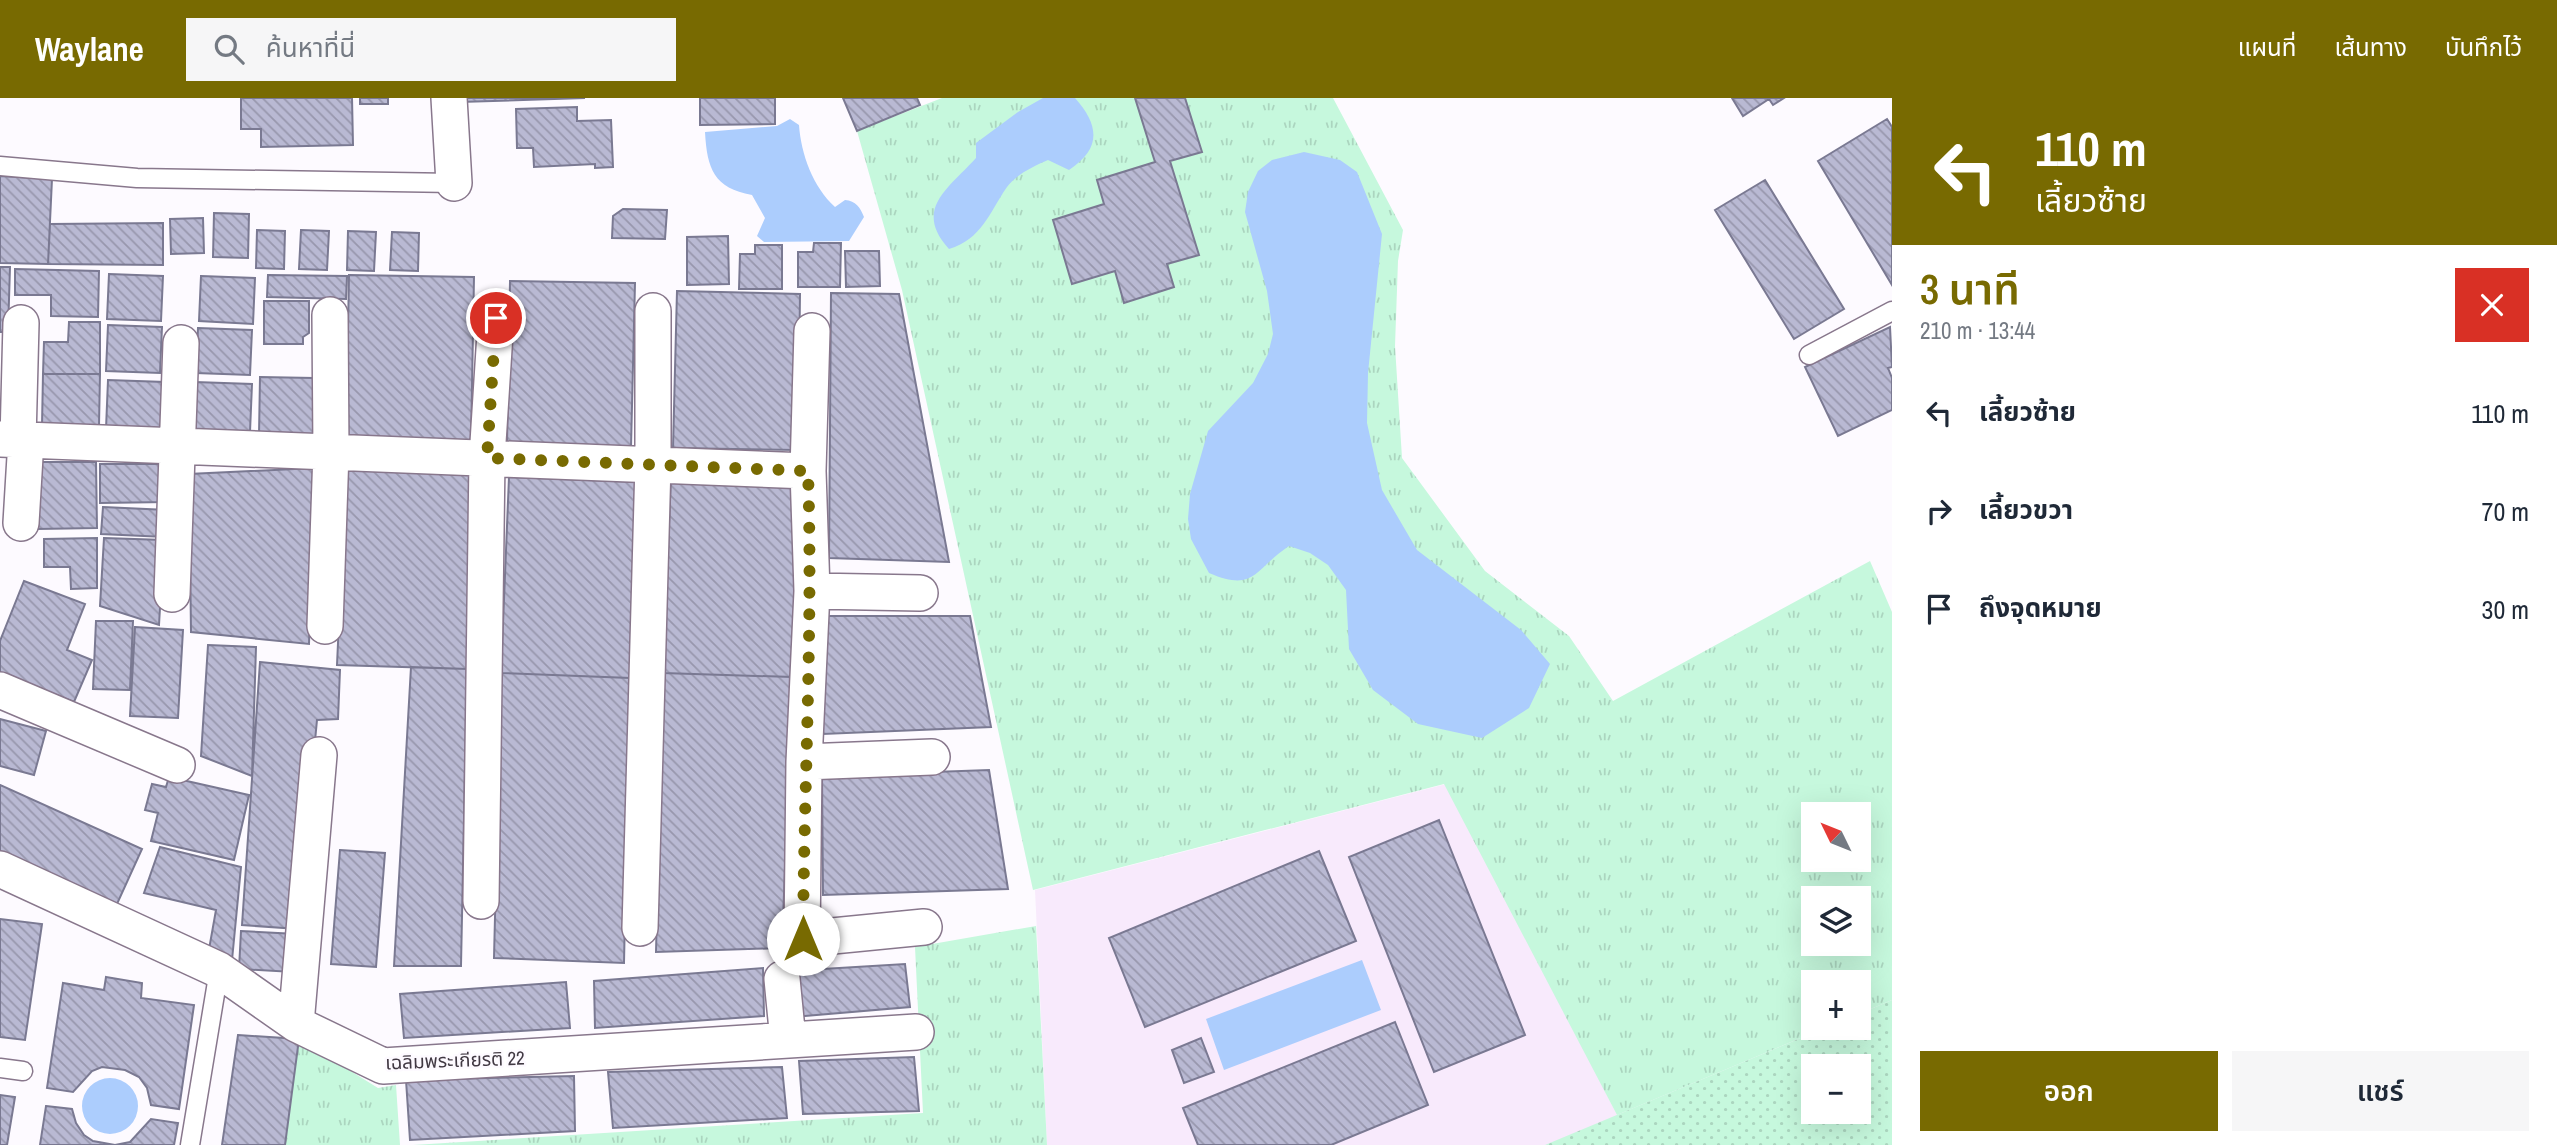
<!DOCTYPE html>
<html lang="th">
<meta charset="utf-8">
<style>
body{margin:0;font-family:"Archivo Narrow","Noto Sans Thai",sans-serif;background:#f6f6f7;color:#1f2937;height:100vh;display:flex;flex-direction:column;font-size:26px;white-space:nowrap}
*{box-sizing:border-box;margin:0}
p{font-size:23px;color:#747a83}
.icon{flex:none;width:38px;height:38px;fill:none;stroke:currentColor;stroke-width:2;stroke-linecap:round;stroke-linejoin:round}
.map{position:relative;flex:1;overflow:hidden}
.side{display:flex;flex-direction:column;background:#fff;width:665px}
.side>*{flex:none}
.top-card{background:#786a01;color:#fff;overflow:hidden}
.needle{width:46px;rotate:313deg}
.fabs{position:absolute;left:1801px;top:704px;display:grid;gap:14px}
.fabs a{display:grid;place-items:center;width:70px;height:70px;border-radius:0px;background:#fff;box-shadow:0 7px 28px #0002;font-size:35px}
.pin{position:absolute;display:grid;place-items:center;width:60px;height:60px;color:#fff;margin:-30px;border:4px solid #fff;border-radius:50%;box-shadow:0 2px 7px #0007}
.me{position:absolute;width:77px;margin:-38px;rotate:0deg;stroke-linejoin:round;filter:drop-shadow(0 0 5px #0008)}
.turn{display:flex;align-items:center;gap:24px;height:147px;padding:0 28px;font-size:32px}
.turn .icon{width:91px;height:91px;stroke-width:2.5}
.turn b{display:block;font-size:49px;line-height:60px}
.round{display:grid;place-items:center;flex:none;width:74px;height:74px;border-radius:0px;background:#f6f6f7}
.headline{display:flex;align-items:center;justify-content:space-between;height:119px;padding:0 28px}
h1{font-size:42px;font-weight:600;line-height:52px;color:#786a01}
.button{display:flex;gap:14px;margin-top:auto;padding:14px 28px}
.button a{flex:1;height:80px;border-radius:0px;background:#786a01;color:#fff;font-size:28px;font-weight:600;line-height:80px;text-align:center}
.button a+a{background:#f6f6f7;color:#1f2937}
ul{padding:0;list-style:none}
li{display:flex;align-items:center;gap:21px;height:98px;padding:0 28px}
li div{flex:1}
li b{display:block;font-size:26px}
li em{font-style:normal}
header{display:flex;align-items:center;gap:42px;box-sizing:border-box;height:98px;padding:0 35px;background:#786a01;color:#fff}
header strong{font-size:33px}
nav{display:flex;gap:38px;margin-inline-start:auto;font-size:24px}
.search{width:490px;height:63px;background:#f6f6f7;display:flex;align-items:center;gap:18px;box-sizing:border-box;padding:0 24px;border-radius:0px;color:#747a83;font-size:26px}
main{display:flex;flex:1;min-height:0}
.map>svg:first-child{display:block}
</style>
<header>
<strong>Waylane</strong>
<div class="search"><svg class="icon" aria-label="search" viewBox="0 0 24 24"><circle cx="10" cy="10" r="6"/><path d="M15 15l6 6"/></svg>ค้นหาที่นี่</div>
<nav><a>แผนที่</a><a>เส้นทาง</a><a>บันทึกไว้</a></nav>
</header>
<main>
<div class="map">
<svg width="1892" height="1047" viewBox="0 0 1892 1047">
<defs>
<pattern id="grass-tufts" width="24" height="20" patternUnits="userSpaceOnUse" patternTransform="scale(1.75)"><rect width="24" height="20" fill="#c6f8dd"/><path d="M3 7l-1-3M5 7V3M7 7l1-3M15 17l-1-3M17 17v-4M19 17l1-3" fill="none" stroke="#abd5bf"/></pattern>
<pattern id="garden-dots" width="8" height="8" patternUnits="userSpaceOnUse" patternTransform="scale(1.75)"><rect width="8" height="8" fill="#c6f8dd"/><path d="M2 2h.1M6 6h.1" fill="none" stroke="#abd5bf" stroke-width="1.8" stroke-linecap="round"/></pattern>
<pattern id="building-back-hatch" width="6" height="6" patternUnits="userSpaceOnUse" patternTransform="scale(1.75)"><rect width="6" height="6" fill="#b9b9d3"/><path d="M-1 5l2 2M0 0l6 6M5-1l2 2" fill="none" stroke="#9897ad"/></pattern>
</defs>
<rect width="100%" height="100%" fill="#fdfaff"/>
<!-- built -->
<path fill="#f8eafc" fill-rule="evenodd" d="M 1450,685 L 1617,1017 L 1827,929 L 1858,929 L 1859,916 L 1892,902 L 1892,1047 L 1047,1047 L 1035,792 ZM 1813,968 L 1858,968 L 1858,1013 L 1813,1013 Z"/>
<!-- grass -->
<path fill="url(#grass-tufts)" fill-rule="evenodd" d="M 942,0 L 1333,0 L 1403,132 L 1398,163 L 1395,248 L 1402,360 L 1485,473 L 1569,538 L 1613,603 L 1870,463 L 1892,514 L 1892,902 L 1859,916 L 1858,884 L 1813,884 L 1813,929 L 1827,929 L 1617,1017 L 1444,686 L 1033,792 L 902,192 L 857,33 ZM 1813,716 L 1858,716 L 1858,761 L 1813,761 ZM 1813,800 L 1858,800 L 1858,845 L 1813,845 Z
M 1036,828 L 1047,1047 L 413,1047 L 923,1015 L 915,849 Z
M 299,941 L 378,990 L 396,987 L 400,1047 L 285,1047 Z"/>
<!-- garden -->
<path fill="url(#garden-dots)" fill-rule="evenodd" d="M 1892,902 L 1892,1047 L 1545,1047 L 1827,929 L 1858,929 L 1859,916 ZM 1813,968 L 1858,968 L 1858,1013 L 1813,1013 Z"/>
<!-- water -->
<path fill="#accdfd" d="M 1043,0 L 1075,0 C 1100,28 1101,51 1069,72 L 1048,62 C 1034,68 1017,76 1007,89 C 989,115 982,141 949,151 C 913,111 948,91 976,60 L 976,45 L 1018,14 Z
M 790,21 L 799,27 C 801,56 813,89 835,109 L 845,102 C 856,103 860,109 864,119 L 849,143 L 764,144 L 757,138 L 765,120 L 752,97 C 714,90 707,71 705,34 L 777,28 Z
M 1304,54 L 1340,62 L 1357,74 L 1382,136 L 1368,275 L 1367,325 L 1382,392 L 1417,452 L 1521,532 L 1550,566 L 1529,610 L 1482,640 L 1418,626 L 1373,592 L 1349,551 L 1346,492 L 1328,467 L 1310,455 L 1289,448 C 1254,471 1256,495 1209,475 L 1191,441 L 1188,421 L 1190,396 L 1208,333 L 1253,285 L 1268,256 L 1273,236 L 1267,193 L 1245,114 L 1248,94 L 1258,73 L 1272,62 Z
M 1362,862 L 1381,912 L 1224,972 L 1206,921 Z
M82 1008a28 28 0 1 1 56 0a28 28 0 1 1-56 0Z"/>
<!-- building -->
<path fill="url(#building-back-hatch)" stroke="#7a7992" stroke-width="2" d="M 241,0 L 352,0 L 353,47 L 261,49 L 261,31 L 241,31 Z
M 360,0 L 388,0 L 388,6 L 360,6 Z
M 460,0 L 585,0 L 460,4 Z
M 700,0 L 775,0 L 775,26 L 700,27 Z
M 843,0 L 917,0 L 920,7 L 857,33 Z
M 1135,0 L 1185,0 L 1202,54 L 1170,63 L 1199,157 L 1167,166 L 1174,189 L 1124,205 L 1115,173 L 1072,186 L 1053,122 L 1104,106 L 1097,82 L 1155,64 Z
M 1732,0 L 1784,0 L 1773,7 L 1769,1 L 1743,18 Z
M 577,9 L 577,23 L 611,22 L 613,69 L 595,70 L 595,66 L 534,69 L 533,50 L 517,50 L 516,11 Z
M 1887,21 L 1892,29 L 1892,187 L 1818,63 Z
M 0,78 L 52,81 L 48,166 L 0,165 Z
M 1765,82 L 1844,211 L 1794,241 L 1715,112 Z
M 623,111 L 667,112 L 665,141 L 612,140 L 613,118 Z
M 214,115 L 249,116 L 248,160 L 213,159 Z
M 203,120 L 204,155 L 171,156 L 170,121 Z
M 163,125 L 163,167 L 48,166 L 50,126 Z
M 257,132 L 285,133 L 284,171 L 256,170 Z
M 301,132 L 329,133 L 327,172 L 299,171 Z
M 348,133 L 376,134 L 374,173 L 347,172 Z
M 392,134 L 419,135 L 418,173 L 390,172 Z
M 728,138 L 729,186 L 687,187 L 687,139 Z
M 814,145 L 841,145 L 840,189 L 798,189 L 798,154 L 813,154 Z
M 755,147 L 782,147 L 782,191 L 739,191 L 740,156 L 755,156 Z
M 845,153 L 879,153 L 880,188 L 846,189 Z
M 0,169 L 10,169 L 8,234 L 0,234 Z
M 15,171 L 99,173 L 98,219 L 51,218 L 51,197 L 15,197 Z
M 109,176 L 163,178 L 161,223 L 107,221 Z
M 268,177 L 347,178 L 346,201 L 267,199 Z
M 349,177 L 474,179 L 471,343 L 346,341 Z
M 201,178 L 255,180 L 253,226 L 199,223 Z
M 510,183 L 635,185 L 631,349 L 507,347 Z
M 677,193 L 800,196 L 798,352 L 673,350 Z
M 831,195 L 899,196 L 949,464 L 829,460 Z
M 264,203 L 309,203 L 309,235 L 303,239 L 303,246 L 264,246 Z
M 69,224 L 100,224 L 100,276 L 43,276 L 44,244 L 68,244 Z
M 108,227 L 162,229 L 160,275 L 106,273 Z
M 1890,229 L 1892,269 L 1888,270 L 1892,280 L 1892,312 L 1838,338 L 1805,269 Z
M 198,230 L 252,232 L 250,277 L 196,275 Z
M 43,276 L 100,276 L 99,328 L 42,328 Z
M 260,279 L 314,280 L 313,338 L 259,337 Z
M 108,282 L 165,284 L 163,332 L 106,331 Z
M 195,284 L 252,286 L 250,334 L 193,332 Z
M 37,364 L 96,364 L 97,430 L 38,431 Z
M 100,366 L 167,366 L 167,404 L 100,405 Z
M 315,370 L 309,546 L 191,534 L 189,376 Z
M 346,371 L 475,376 L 467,571 L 337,567 Z
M 509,379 L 639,384 L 630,580 L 501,575 Z
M 671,379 L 801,384 L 792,579 L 663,575 Z
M 103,409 L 167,412 L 165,439 L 101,436 Z
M 97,440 L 97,490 L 71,491 L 70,469 L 44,469 L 44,441 Z
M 104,440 L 164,442 L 159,527 L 100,508 Z
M 24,483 L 85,506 L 67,552 L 92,562 L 74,604 L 0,575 L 0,543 Z
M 822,518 L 970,518 L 991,629 L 823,636 Z
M 96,523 L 133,523 L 130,592 L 93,591 Z
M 135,529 L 183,532 L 178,620 L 130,618 Z
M 208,547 L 256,549 L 252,678 L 201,658 Z
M 260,564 L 340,572 L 338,621 L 317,622 L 297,831 L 242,827 Z
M 411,569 L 467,571 L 461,868 L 394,868 Z
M 501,575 L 630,580 L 624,865 L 494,860 Z
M 663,575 L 792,579 L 782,850 L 656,854 Z
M 0,621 L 46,633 L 34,677 L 0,668 Z
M 989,672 L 1008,791 L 823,797 L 822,678 Z
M 169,679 L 249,697 L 234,762 L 151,743 L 158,715 L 145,712 L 152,686 L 166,689 Z
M 0,687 L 142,751 L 117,806 L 0,754 Z
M 1439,722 L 1525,937 L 1434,974 L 1349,759 Z
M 160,749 L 241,769 L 232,862 L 208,857 L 216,812 L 144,795 Z
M 340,752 L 385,755 L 376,869 L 331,866 Z
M 1319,753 L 1356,843 L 1145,929 L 1109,840 Z
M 0,821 L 42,826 L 25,942 L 0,939 Z
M 241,833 L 296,836 L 293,874 L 239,871 Z
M 905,866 L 910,909 L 793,919 L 790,873 Z
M 763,870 L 764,918 L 595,930 L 594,883 Z
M 106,879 L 142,885 L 141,900 L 194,907 L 179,1011 L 151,1007 L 147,990 L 139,979 L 125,972 L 102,969 L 92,973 L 73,994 L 47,990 L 63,885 L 104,892 Z
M 566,884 L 570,930 L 404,940 L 400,896 Z
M 1395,924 L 1428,1007 L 1331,1047 L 1198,1047 L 1183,1010 Z
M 238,937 L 299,941 L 285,1047 L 222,1047 Z
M 1201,940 L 1214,974 L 1184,985 L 1172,952 Z
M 914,959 L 919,1013 L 803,1016 L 799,963 Z
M 782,969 L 787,1020 L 613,1030 L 608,974 Z
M 574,978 L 575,1033 L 410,1042 L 406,982 Z
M 0,997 L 15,999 L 7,1047 L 0,1047 Z
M 46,1008 L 72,1011 L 76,1025 L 84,1037 L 93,1043 L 115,1047 L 130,1044 L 151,1021 L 178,1025 L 174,1047 L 40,1047 Z"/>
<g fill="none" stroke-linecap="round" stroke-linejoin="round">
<!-- service casing -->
<g stroke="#88778c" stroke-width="21">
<path id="service" d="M 0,68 L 137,80 L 454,85
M 1809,257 L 1892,213
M 0,970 L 23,973
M 190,1047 L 219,872"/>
</g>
<!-- minor casing -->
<g stroke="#88778c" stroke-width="38">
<path id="minor" d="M 449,0 L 454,85
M 812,233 L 808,373 L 812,493 L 804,664 L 802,841 L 924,829
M 0,341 L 808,373
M 18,342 L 21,225
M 21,425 L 26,342
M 812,493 L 920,495
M 172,496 L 181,245
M 325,528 L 331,354 L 330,217
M 0,592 L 177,667
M 804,664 L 932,659
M 0,771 L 219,872 L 296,926 L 383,968 L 916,934
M 481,803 L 487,360 L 496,220
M 640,830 L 653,366 L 653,213
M 782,881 L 788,942
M 296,926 L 319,657"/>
</g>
<!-- service -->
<use href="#service" stroke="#fff" stroke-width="18"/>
<!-- minor -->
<use href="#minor" stroke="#fff" stroke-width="35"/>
</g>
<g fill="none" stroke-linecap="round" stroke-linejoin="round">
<!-- route -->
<path stroke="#786a01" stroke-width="12" stroke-dasharray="0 21.6" d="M 496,220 L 487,360 L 808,373 C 813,529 804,685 803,841"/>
</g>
<g text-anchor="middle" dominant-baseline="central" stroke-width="5" stroke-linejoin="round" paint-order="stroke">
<!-- street labels -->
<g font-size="19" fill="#413943" stroke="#fdfaff">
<text transform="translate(455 962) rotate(-2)">เฉลิมพระเกียรติ 22</text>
</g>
</g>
</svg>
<div class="fabs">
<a><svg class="needle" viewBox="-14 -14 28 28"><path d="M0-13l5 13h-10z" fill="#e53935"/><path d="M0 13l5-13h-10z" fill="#747a83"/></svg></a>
<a><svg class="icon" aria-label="layers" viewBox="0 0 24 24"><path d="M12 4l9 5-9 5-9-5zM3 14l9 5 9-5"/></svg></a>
<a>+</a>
<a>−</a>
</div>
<div class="pin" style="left:496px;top:220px;background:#d93025"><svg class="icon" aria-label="arrive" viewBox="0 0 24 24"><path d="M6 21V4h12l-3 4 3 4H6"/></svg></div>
<svg class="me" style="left:803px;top:841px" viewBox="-20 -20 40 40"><circle r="19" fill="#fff"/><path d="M0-13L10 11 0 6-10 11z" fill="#786a01"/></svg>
</div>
<section class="side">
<div class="top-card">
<div class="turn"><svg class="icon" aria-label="left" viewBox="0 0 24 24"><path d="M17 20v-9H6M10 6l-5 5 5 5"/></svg><div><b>110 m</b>เลี้ยวซ้าย</div></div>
</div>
<div class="headline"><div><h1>3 นาที</h1><p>210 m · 13:44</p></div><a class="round" style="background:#d93025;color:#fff"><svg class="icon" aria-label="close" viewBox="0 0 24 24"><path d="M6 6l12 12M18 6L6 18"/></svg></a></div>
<ul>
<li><svg class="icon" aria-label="left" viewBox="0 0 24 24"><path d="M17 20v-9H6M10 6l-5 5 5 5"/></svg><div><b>เลี้ยวซ้าย</b></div><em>110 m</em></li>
<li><svg class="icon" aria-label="right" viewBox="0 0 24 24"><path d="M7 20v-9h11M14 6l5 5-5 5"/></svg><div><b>เลี้ยวขวา</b></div><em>70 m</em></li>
<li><svg class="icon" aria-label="arrive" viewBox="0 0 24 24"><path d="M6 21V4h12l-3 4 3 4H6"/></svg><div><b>ถึงจุดหมาย</b></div><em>30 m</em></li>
</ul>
<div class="button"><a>ออก</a><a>แชร์</a></div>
</section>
</main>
